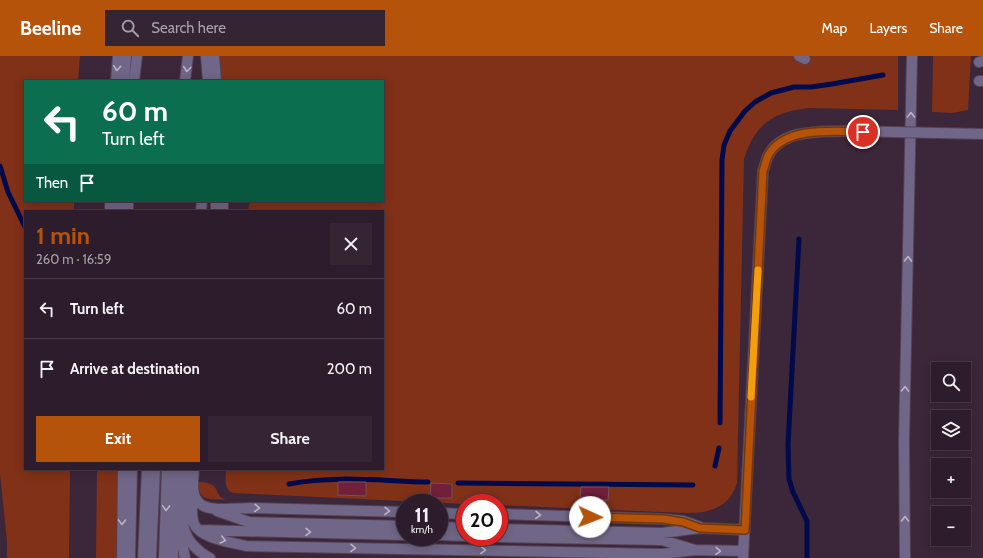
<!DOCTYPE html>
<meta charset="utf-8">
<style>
body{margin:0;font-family:Cabin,sans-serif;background:#352533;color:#f1f3f6;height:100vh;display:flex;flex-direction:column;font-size:15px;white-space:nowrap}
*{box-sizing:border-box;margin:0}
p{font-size:13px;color:#a7a1a9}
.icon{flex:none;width:22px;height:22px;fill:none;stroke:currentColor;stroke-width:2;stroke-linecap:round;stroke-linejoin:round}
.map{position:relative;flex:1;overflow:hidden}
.drawer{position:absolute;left:24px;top:154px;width:360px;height:260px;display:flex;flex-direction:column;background:#2d1c2b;border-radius:0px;box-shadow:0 2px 10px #0003,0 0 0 1px #483a47}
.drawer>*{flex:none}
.banner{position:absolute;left:24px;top:24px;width:360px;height:122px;border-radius:0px;box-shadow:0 2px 10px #0003,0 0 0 1px #483a47;background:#0b6e4f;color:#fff;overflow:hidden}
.buttons{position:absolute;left:931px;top:306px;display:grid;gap:8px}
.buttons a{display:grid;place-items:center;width:40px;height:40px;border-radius:0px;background:#2d1c2b;box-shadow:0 2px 10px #0003,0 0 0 1px #483a47;font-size:20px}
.speed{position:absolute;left:396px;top:438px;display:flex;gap:8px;font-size:20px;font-weight:700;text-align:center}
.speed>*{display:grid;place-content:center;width:52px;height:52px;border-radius:50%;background:#2d1c2b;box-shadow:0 2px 10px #0003,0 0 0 1px #483a47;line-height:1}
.speed small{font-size:10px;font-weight:400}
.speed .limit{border:6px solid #d22;background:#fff;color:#111}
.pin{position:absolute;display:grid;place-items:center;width:34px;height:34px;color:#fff;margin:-17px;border:2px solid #fff;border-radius:50%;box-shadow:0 1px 4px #0007}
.me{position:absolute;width:44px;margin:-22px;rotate:92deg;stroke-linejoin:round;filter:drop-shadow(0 0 3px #0008)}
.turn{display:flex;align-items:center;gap:14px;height:84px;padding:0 12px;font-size:18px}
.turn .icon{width:52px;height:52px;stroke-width:2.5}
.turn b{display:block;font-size:28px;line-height:34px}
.then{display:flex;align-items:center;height:38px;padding:0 12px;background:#0003;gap:8px;font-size:15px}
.round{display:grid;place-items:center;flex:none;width:42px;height:42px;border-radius:0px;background:#352533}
.headline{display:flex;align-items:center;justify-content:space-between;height:68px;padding:0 12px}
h1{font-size:24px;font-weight:800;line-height:30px;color:#b45309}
.cta{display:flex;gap:8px;margin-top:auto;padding:8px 12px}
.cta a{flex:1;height:46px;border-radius:0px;background:#b45309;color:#fff;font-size:16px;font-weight:800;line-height:46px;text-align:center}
.cta a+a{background:#352533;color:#f1f3f6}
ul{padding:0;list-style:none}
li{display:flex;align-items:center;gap:12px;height:60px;padding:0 12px;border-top:1px solid #483a47}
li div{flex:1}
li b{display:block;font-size:15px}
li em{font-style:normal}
header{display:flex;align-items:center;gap:24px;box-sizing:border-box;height:56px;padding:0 20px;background:#b45309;color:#fff}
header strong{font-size:19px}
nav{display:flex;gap:22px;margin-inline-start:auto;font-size:14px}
.search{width:280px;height:36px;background:#352533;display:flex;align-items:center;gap:10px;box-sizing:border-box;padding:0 14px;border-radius:0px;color:#a7a1a9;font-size:15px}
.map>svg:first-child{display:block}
</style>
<header>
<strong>Beeline</strong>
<div class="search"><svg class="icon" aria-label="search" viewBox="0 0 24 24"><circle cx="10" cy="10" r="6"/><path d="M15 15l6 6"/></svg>Search here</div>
<nav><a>Map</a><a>Layers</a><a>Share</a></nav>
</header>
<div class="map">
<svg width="983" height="502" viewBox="0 0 983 502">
<rect width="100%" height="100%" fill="#3c2639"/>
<!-- green -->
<path fill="#803117" d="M 0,0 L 80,0 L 78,25 L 25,25 L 25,145 L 74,145 L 74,155 L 25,155 L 25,413 L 70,413 L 69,502 L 7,502 L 7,485 L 0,418 Z
M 218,0 L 898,0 L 898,54 L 809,52 C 773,56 755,68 744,103 L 737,427 C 730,451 709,458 685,457 L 499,449 L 499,447 L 465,448 L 233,437 C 223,433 226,422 226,413 L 383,413 L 383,155 L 248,155 L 250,145 L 383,145 L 383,25 L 221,25 Z
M 933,0 L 971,0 L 968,54 L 953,57 L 932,56 Z
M 97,413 L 119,413 L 118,502 L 96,502 Z
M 198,426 C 224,427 211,438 226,444 C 211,443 198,446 198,426 Z"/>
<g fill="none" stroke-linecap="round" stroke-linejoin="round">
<!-- stream -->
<path stroke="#010a4a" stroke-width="5" d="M 0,110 L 8,136 L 25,171
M 799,183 L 788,389 L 789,423 L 793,436 L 807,465 L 807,502
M 720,367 L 722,104 L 724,89 L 730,75 L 745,55 L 755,46 L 771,37 L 794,31 L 811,31 L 832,28 L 883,19
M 715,410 L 719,392
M 458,427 L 693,429
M 289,428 C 334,419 382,425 428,426"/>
</g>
<!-- building -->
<path fill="#711f3a" stroke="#74535a" d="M 338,426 L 366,426 L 366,440 L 338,439 Z
M 431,427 L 452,428 L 452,442 L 430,442 Z
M 581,431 L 609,431 L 608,444 L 580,444 Z"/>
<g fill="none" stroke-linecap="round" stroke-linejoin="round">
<!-- minor casing -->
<g stroke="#564254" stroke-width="12">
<path id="minor" d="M 206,0 L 208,25
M 214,0 L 216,25
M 799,0 L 805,3
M 979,6 L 983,5
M 116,25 L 118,0
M 124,25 L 126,0
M 134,25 L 137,0
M 185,25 L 188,0
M 979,25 L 983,25
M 216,145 L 216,155
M 223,145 L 223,155
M 110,155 L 110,145
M 118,155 L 118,145
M 128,155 L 128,145
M 201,155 L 202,145
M 185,413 L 183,492 L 185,502
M 194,413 C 193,425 190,442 202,449 C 212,456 237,452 250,452 C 302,453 353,455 405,456
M 193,436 C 193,446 190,458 194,468 C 201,483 231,486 246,490 L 662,498 L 695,494
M 217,455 L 249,466 L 405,470
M 439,457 L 465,458
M 499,458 L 663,463 L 683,465 L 700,471
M 439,471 L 465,472
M 184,472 C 187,485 198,496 210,502
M 499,473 L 662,477 L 700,472 L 745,474
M 199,474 L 405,479
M 439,479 L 465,480
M 499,481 L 662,484 L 695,494 L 743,495
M 122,502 L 123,413
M 130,502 L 132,413
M 143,502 L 147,413
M 151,502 L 155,413
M 164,502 L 167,413
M 173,502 L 175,413
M 743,502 L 763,115 C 765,110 766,104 768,100 C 782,72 822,76 848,75
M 905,502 L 904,385 L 912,0"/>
</g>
<!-- minor -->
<use href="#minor" stroke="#706687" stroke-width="10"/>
<!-- minor-bridge casing -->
<g stroke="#564254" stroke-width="12" stroke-linecap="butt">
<path id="minor-bridge" d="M 848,75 L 983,78"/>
</g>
<!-- minor-bridge -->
<use href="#minor-bridge" stroke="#706687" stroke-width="10"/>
</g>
<!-- one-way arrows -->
<defs><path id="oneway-chevron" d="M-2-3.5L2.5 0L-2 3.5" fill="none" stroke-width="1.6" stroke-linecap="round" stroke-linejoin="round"/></defs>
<g stroke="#bfb2c5">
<use href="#oneway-chevron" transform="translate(117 12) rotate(96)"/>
<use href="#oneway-chevron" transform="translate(187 13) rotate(97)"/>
<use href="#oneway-chevron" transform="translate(911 59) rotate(-89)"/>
<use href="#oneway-chevron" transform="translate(908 203) rotate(-89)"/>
<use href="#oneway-chevron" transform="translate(905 333) rotate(-89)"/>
<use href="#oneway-chevron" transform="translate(166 452) rotate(92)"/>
<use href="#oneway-chevron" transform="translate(257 452) rotate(2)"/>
<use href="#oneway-chevron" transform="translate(387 455) rotate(2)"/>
<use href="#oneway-chevron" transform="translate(538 459) rotate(2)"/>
<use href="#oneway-chevron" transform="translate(905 463) rotate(-90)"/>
<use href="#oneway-chevron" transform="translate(122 466) rotate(91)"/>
<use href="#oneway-chevron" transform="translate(308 476) rotate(1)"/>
<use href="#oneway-chevron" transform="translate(223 484) rotate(13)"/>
<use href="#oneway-chevron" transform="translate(353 492) rotate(1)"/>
<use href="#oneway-chevron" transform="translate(483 494) rotate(1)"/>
<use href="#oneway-chevron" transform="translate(718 495) rotate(1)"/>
</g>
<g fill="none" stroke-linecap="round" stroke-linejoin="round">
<!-- route casing -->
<g stroke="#753606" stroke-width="10">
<path id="route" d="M 590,461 L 663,463 L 683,466 L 700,472 L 745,474 L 763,115 C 765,110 766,104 768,100 C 783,70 835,75 863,76"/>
</g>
<!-- route -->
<use href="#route" stroke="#b45309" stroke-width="7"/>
<!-- slow -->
<path stroke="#f59e0b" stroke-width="7" d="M 751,341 L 758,214"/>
</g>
</svg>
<div class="buttons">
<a><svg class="icon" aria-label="search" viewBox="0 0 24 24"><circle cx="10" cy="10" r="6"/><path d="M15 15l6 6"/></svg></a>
<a><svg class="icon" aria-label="layers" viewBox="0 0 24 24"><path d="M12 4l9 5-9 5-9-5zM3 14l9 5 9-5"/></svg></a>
<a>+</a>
<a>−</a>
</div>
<div class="speed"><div>11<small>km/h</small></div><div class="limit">20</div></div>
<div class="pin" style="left:863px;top:76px;background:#d93025"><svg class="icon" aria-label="arrive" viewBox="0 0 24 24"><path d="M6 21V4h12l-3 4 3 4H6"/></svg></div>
<svg class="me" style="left:590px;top:461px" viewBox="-20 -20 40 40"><circle r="19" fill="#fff"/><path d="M0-13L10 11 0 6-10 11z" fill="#b45309"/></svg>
<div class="banner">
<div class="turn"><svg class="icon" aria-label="left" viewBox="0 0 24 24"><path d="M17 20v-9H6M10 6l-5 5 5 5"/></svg><div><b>60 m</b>Turn left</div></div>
<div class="then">Then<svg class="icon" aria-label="arrive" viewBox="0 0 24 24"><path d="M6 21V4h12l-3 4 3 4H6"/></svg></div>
</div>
<section class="drawer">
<div class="headline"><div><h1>1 min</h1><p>260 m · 16:59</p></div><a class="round"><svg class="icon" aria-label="close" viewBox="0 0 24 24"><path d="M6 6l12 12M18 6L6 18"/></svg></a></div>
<ul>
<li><svg class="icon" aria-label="left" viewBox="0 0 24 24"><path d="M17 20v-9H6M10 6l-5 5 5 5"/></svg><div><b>Turn left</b></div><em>60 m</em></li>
<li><svg class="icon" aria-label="arrive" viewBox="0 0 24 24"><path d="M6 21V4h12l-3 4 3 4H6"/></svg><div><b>Arrive at destination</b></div><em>200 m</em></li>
</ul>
<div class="cta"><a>Exit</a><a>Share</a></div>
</section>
</div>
